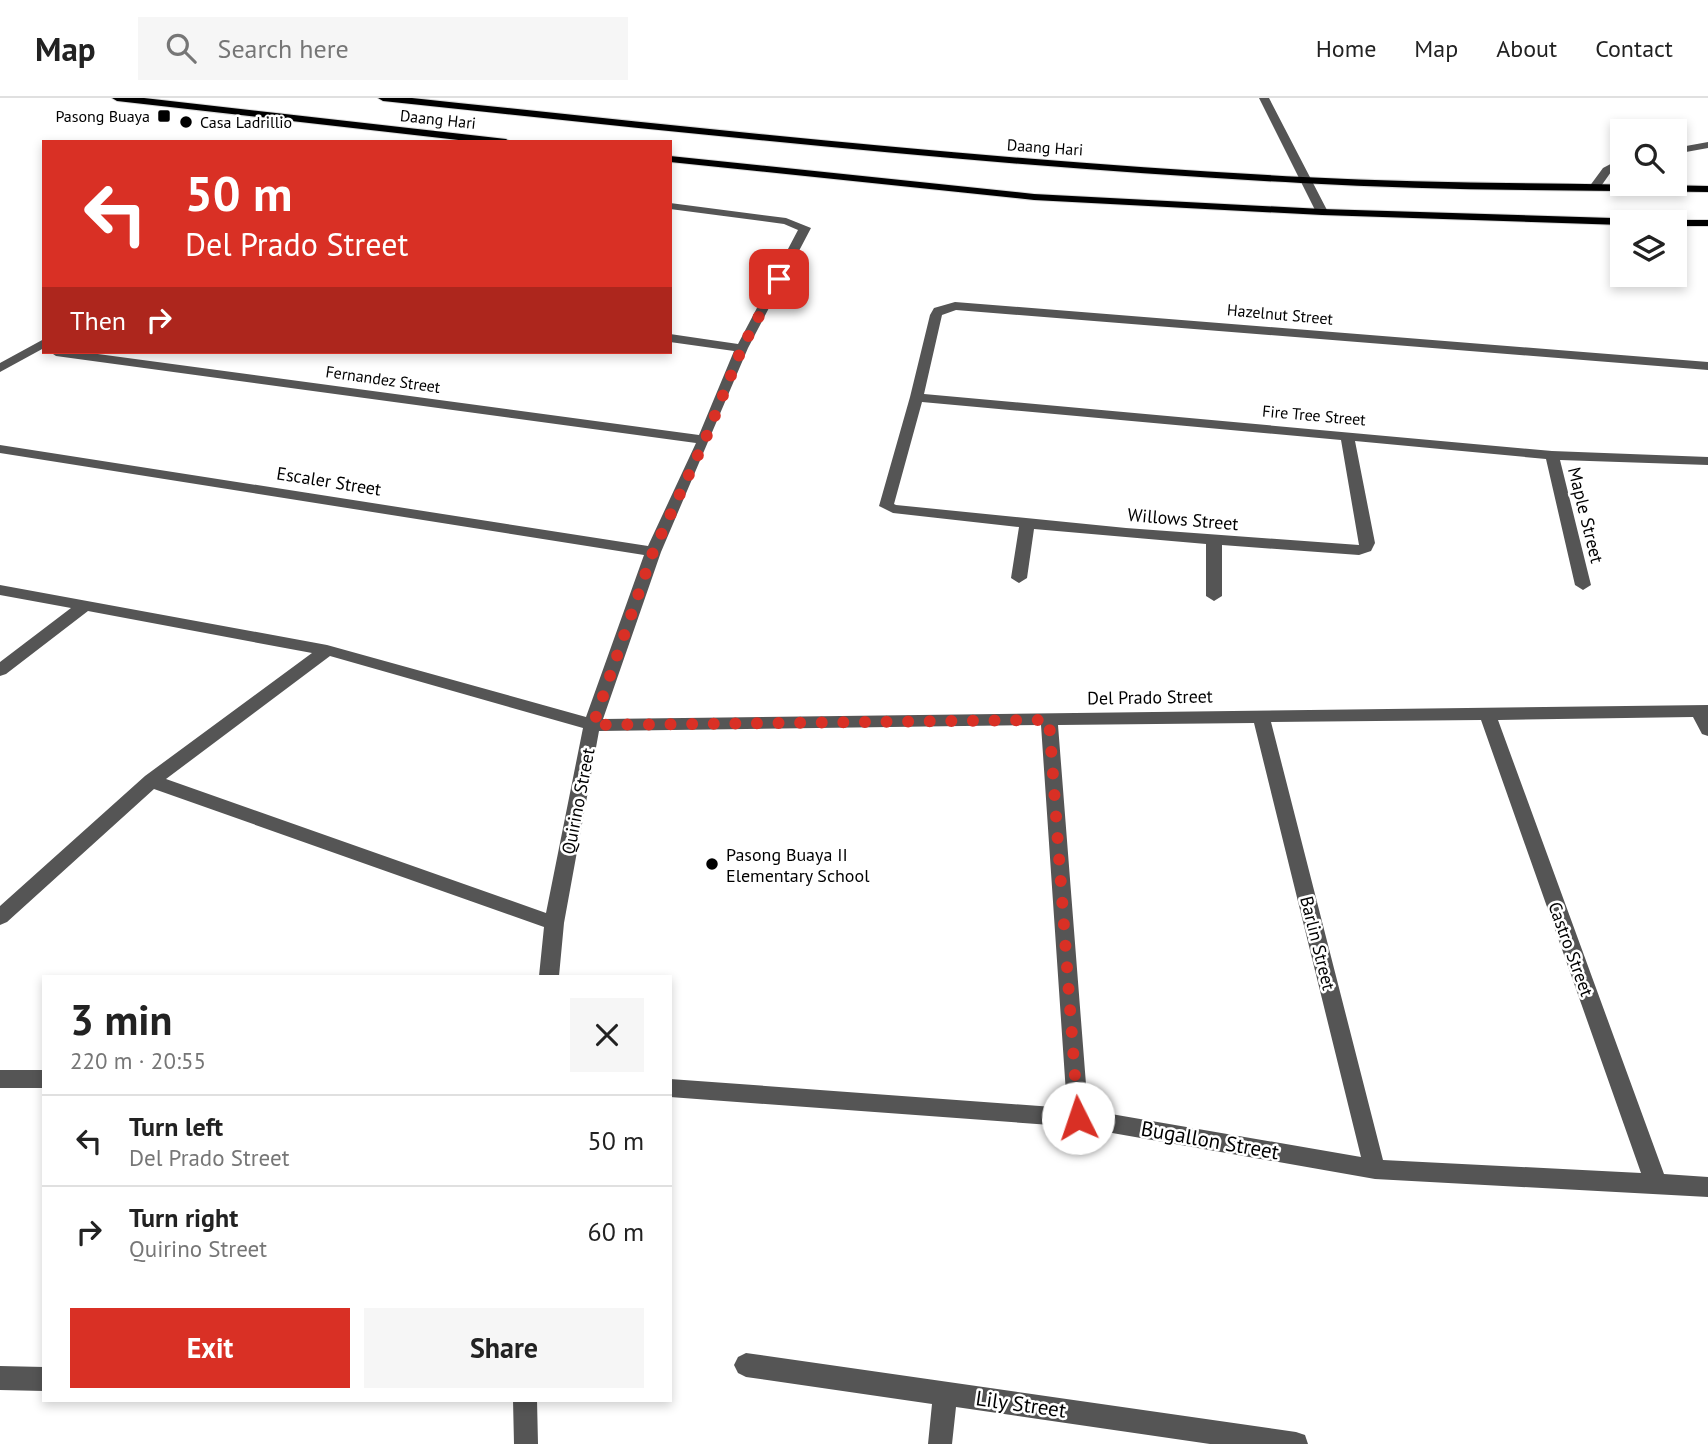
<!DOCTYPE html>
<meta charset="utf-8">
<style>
body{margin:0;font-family:"PT Sans",sans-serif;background:#f6f6f6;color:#222;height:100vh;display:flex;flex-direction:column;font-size:26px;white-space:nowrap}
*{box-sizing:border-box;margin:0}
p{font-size:23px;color:#767676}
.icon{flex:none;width:38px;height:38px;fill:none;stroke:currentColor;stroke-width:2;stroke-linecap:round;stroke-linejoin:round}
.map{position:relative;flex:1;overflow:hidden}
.panel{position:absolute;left:42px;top:877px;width:630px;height:427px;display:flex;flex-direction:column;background:#fff;border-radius:0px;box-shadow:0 4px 10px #0003}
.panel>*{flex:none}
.banner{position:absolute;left:42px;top:42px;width:630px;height:214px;border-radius:0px;box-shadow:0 4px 10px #0003;background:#d93025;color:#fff;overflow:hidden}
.tools{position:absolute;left:1610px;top:21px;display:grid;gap:14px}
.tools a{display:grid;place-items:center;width:77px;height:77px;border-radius:0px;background:#fff;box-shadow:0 4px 10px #0003;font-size:35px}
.pin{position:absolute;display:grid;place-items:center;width:60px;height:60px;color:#fff;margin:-30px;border-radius:14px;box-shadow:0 4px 10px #0006}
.me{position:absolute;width:77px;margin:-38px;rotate:356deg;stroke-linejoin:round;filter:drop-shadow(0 0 5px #0008)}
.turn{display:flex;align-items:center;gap:24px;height:147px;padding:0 28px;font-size:32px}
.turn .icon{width:91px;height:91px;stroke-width:2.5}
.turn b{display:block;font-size:49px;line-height:60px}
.then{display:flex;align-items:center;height:66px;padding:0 28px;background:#0003;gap:14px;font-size:26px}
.round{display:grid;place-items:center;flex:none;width:74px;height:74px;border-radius:0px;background:#f6f6f6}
.summary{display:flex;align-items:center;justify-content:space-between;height:119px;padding:0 28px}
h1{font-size:42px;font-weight:700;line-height:52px}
.cta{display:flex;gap:14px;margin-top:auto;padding:14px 28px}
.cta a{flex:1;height:80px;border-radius:0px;background:#d93025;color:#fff;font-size:28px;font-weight:700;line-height:80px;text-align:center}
.cta a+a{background:#f6f6f6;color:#222}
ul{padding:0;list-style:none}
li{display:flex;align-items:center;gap:21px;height:91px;padding:0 28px;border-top:2px solid #e0e0e0}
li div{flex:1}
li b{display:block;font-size:26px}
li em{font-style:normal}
header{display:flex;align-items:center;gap:42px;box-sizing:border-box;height:98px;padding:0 35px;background:#fff;border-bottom:2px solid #e0e0e0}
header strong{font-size:33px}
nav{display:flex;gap:38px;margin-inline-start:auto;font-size:24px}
.search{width:490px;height:63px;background:#f6f6f6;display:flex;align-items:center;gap:18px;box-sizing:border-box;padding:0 24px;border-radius:0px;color:#767676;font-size:26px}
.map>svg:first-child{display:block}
</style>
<header>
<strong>Map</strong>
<div class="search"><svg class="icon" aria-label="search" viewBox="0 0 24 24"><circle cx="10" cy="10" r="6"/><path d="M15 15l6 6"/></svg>Search here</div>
<nav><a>Home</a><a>Map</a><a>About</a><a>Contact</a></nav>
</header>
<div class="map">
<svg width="1708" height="1346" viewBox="0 0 1708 1346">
<rect width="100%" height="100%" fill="#fff"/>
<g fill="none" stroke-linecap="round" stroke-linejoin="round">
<!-- major casing -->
<g stroke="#dbdbdb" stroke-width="2">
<path id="major" d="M 112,0 L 144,0 L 506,41 L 511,44 L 476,44 L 117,3 Z
M 378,0 L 412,0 C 709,31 1006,64 1303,79 C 1438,86 1573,85 1708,88 L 1708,94 C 1572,92 1436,93 1301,85 C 994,69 688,35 383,3 Z
M 670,58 L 1034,96 L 1322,111 L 1644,121 L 1650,124 L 1622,124 L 1622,127 L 1322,117 L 1034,102 L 670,64 Z
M 1708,122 L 1708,128 L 1675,128 L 1675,124 L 1670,124 L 1675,122 Z"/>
</g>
<!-- minor -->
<path fill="#555" fill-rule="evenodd" d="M 1259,0 L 1269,0 L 1328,114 L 1326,116 L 1316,114 Z
M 1708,44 L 1708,50 L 1675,56 L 1675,50 Z
M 1622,60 L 1622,67 L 1611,74 L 1599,91 L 1591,91 L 1589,89 L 1603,70 Z
M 670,105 L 786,120 L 811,130 L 748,250 L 661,454 L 603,621 L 1708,607 L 1708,638 L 1702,636 L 1693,619 L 1498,622 L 1664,1076 L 1708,1079 L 1708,1099 L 1375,1081 L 1078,1029 L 670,999 L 670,981 L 1067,1010 L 1041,627 L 599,633 L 564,825 L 559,878 L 539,878 L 544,829 L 154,691 L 7,824 L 0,827 L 0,808 L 145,678 L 312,555 L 88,513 L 6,576 L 0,578 L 0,564 L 71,510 L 0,497 L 0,487 L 327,547 L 586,619 L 644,457 L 0,355 L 0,347 L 648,448 L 696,345 L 56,258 L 50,254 L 83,254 L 699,337 L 734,253 L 670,244 L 670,236 L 738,246 L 798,132 L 784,126 L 670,111 ZM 330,558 L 583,630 L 546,815 L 166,681 ZM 1481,622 L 1641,1075 L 1383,1062 L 1271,624 ZM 1254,625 L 1361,1059 L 1088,1012 L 1058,627 Z
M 955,204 L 1708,264 L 1708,272 L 956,212 L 942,217 L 924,296 L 1552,353 L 1708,359 L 1708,367 L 1560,362 L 1591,487 L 1583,492 L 1575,487 L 1546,361 L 1355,343 L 1375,445 L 1371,453 L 1359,457 L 1222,447 L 1222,498 L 1214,503 L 1206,498 L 1206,446 L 1034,431 L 1027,480 L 1019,485 L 1011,480 L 1019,429 L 893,415 L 879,408 L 910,299 L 930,217 L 934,210 ZM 922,304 L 1341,342 L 1359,447 L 1126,430 L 896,407 L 894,406 Z
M 44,241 L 44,250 L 0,274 L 0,265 Z
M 0,972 L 44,972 L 44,990 L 0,990 Z
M 746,1255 L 1296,1334 L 1305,1337 L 1308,1346 L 1210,1346 L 956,1309 L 952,1346 L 928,1346 L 932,1306 L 746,1279 L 738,1275 L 734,1267 L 738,1259 Z
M 0,1268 L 44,1269 L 44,1293 L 0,1292 Z
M 513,1302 L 537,1302 L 538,1346 L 514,1346 Z"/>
<!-- major -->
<use href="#major" fill="#000" fill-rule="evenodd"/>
</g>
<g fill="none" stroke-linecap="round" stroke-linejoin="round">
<!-- route -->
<path stroke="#d93025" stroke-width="12" stroke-dasharray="0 21.6" d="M 779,181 L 742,250 L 705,342 L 653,454 L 593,627 L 1049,622 L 1078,1020"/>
</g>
<!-- markers -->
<g fill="#000" stroke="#fff" stroke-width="2.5">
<rect x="157" y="11" width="14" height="14" rx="3.5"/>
<circle cx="186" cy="24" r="7"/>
<circle cx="712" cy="766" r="7"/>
</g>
<g text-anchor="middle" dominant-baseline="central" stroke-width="5" stroke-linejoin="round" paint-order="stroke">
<!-- far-poi labels -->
<g font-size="16" fill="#000" stroke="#fff" text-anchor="end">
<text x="150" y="18">Pasong Buaya</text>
<text x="200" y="24" text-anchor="start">Casa Ladrillio</text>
</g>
<!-- far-street labels -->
<g font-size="16" fill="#000" stroke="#fff">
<text transform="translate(438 21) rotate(6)">Daang Hari</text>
<text transform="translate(1045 49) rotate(4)">Daang Hari</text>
<text transform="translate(1280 216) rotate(5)">Hazelnut Street</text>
<text transform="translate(383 281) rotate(8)">Fernandez Street</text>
<text transform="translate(1314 317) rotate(5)">Fire Tree Street</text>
</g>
<!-- street labels -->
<g font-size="18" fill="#000" stroke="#fff">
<text transform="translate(329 383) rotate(9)">Escaler Street</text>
<text transform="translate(1586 417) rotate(76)">Maple Street</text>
<text transform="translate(1183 421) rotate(5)">Willows Street</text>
<text transform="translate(1150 599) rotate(-1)">Del Prado Street</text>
<text transform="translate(578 703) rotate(-79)">Quirino Street</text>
<text transform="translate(1318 845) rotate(76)">Barlin Street</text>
<text transform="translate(1571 851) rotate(70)">Castro Street</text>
</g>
<!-- poi labels -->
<g font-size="18" fill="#000" stroke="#fff" text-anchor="start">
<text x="726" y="756">Pasong Buaya II<tspan x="726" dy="21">Elementary School</tspan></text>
</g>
<!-- near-street labels -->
<g font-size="21" fill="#000" stroke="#fff">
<text transform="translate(1210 1042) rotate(10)">Bugallon Street</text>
<text transform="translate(1021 1306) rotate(8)">Lily Street</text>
</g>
</g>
</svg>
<div class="tools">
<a><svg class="icon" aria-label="search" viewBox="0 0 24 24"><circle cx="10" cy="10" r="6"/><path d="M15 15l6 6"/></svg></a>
<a><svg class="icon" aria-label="layers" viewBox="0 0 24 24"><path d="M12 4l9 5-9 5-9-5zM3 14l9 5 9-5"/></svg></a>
</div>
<div class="pin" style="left:779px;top:181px;background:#d93025"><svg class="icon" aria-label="arrive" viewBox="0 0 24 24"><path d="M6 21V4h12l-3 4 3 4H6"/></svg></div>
<svg class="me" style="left:1078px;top:1020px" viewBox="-20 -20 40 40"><circle r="19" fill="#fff"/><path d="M0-13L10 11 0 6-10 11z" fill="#d93025"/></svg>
<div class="banner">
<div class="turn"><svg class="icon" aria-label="left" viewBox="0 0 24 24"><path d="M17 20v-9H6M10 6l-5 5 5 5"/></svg><div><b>50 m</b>Del Prado Street</div></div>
<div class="then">Then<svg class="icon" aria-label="right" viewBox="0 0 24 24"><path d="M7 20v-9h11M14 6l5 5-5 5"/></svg></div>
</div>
<section class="panel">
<div class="summary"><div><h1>3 min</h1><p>220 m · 20:55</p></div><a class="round"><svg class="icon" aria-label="close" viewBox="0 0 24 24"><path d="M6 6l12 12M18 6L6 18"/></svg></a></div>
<ul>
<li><svg class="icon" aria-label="left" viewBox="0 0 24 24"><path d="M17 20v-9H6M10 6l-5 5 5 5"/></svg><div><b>Turn left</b><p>Del Prado Street</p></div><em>50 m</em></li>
<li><svg class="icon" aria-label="right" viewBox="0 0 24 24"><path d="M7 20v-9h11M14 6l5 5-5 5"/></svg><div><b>Turn right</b><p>Quirino Street</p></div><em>60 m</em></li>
</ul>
<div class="cta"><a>Exit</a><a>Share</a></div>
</section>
</div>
